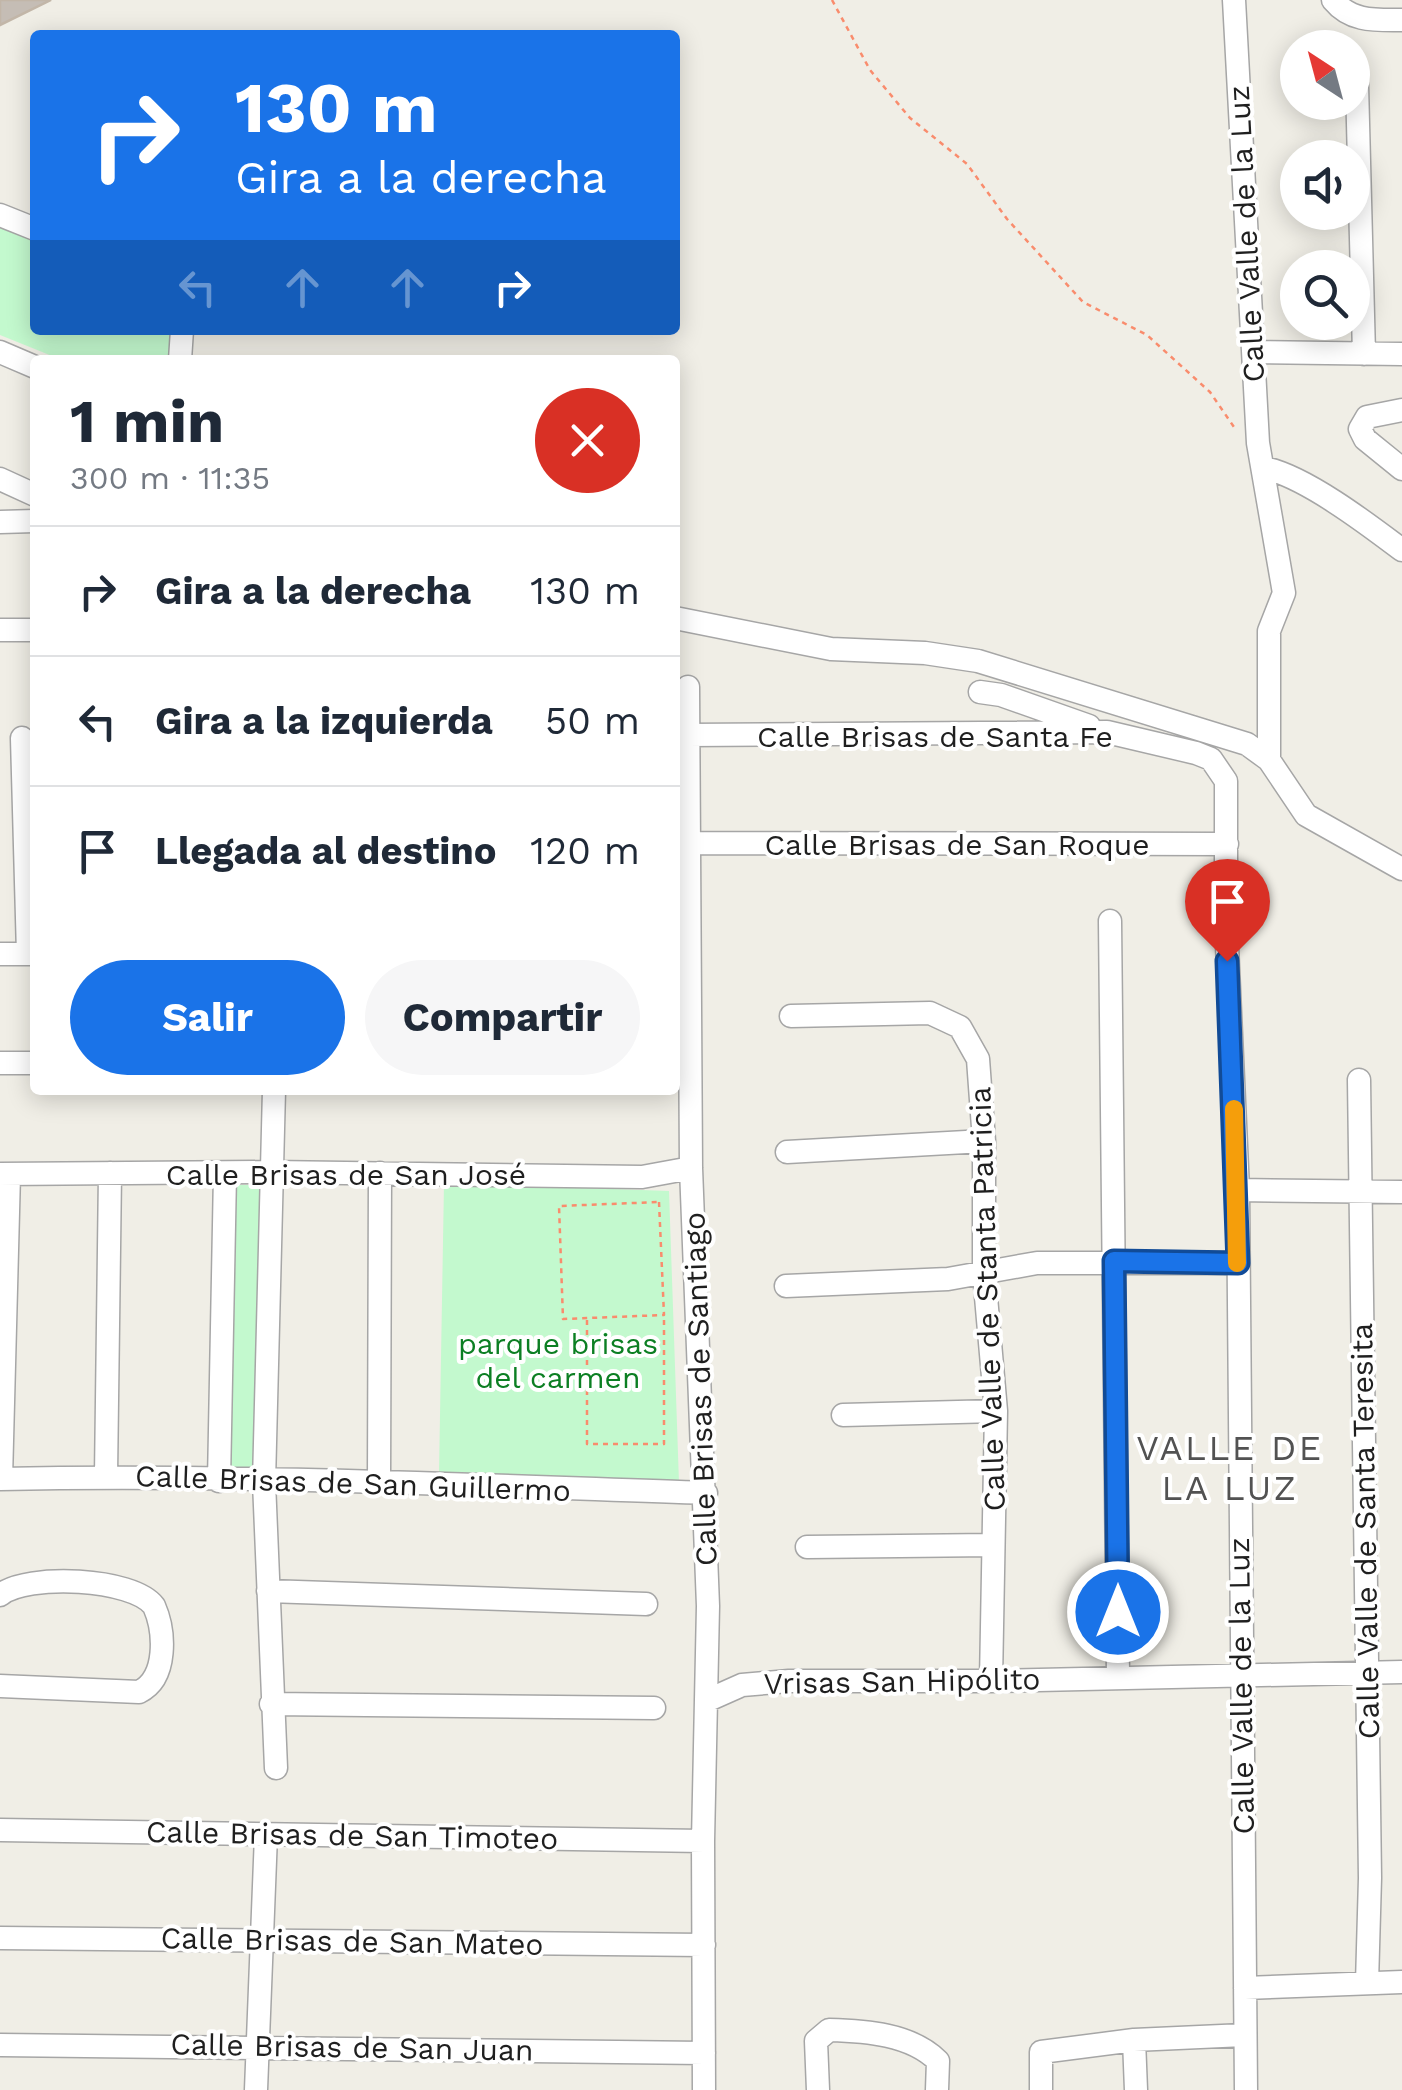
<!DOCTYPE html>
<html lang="es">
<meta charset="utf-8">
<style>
body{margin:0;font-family:"Work Sans",sans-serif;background:#f6f6f7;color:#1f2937;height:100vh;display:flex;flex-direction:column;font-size:38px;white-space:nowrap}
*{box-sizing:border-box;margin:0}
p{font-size:32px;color:#747a83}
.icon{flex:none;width:55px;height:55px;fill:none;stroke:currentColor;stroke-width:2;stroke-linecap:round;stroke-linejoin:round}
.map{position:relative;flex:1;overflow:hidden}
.sheet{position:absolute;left:30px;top:355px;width:650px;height:740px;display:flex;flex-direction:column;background:#fff;border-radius:10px;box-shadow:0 5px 25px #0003}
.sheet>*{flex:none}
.banner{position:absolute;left:30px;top:30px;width:650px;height:305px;border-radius:10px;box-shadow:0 5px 25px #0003;background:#1a73e8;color:#fff;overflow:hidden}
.needle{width:65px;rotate:324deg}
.buttons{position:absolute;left:1280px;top:30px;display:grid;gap:20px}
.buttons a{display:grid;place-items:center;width:90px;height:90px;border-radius:50%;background:#fff;box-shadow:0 5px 25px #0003;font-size:50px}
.pin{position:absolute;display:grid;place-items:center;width:85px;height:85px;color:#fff;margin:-102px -42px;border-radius:50% 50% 50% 0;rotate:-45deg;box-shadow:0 0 10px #0007}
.pin .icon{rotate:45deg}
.me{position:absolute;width:110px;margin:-55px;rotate:0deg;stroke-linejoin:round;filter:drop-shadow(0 0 8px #0008)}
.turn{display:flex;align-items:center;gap:35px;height:210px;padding:0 40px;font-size:45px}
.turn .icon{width:130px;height:130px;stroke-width:2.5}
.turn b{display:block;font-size:70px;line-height:85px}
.lanes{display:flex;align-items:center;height:95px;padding:0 40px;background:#0003;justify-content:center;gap:50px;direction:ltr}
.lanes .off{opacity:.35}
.round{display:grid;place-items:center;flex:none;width:105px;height:105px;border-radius:52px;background:#f6f6f7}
.summary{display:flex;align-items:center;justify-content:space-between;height:170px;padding:0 40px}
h1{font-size:60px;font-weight:700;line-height:75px}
.action{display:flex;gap:20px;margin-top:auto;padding:20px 40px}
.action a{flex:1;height:115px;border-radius:60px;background:#1a73e8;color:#fff;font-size:40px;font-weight:700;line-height:115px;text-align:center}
.action a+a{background:#f6f6f7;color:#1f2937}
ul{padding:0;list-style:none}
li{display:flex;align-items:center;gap:30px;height:130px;padding:0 40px;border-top:2px solid #e0e1e3}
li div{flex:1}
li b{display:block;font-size:38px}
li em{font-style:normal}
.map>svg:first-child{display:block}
</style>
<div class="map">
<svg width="1402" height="2090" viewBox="0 0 1402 2090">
<rect width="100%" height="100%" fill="#f0eee6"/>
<!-- park -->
<path fill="#c3f9ce" d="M 0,226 L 35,239 L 35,330 L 169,330 L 170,360 L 62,360 L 0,335 Z
M 444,1183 L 669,1191 L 679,1483 L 439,1474 Z
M 229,1185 L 262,1185 L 259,1468 L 226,1468 Z"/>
<!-- building -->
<path fill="#c5bdb5" stroke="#c2b6a8" stroke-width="2.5" d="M 0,0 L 51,0 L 0,25 Z"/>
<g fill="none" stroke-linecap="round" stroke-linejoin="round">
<!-- minor casing -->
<g stroke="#a6a6a6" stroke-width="25">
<path id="minor" d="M 1234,0 L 1258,443 L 1284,593 L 1269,631 L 1269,760
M 1333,0 C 1351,22 1375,20 1402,20
M 1357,85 L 1364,354
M 0,215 L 35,229
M 0,352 L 35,367
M 1254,352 L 1402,354
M 180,360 L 182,330
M 1402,410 L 1367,417 L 1360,429 L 1365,439 L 1402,469
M 1263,468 C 1302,474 1369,525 1402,550
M 0,479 L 35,495
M 0,522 L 35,521
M 675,618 L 831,649 L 925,653 L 978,661 L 1247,744 L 1269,760 L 1306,815 L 1402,869
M 0,630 L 35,630
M 688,687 L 691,1168 L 708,1606 L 703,1841 L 704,2090
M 980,692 L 1001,695 L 1089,726
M 688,735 L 1107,732 L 1196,753 L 1211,759 L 1226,781 L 1226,895
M 22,738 L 28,954
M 687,843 L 1227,844
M 1110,921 L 1118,1676
M 1226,923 L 1238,1190 L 1246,2090
M 0,954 L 35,954
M 791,1016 L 930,1013 L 960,1027 L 978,1059 L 984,1141 L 984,1274 L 996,1411 L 991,1681
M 0,1063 L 35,1063
M 1359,1080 L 1370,1878 L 1367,1983
M 274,1090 L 264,1482 L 276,1768
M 787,1152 L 984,1141
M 0,1174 L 272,1172 L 642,1177 L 691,1168
M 1238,1190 L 1402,1192
M 786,1286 L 948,1279 L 1037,1263 L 1237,1263
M 843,1415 L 996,1411
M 106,1476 L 110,1173
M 0,1479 C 235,1474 471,1485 706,1493
M 1,1479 L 9,1174
M 219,1481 L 225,1174
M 379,1481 L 380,1173
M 807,1547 L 992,1545
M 268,1591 L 646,1604
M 0,1595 C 27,1573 133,1578 154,1606 C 165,1631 168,1678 139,1692 L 0,1686
M 706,1701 L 742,1685 L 789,1681 L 991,1681 L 1402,1672
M 271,1704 L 654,1708
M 0,1830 L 703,1841
M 0,1938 L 704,1945
M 1245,1988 L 1402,1982
M 1134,2040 L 1136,2090
M 0,2045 L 704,2053
M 256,2090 L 266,1835
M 818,2090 L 816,2041 L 829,2030 C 866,2031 911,2034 938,2061 L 937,2090
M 1041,2090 L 1041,2052 L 1134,2040 L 1244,2035"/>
</g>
<!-- path -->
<path stroke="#f98c6d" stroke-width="2.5" stroke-dasharray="5 5" stroke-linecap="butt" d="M 832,0 L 870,70 L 910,118 L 967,164 L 1007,219 L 1083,302 L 1147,335 L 1210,392 L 1236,430
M 659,1202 L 664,1315 L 563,1319 L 559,1206 Z
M 587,1320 L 587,1444 L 664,1444 L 664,1315"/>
<!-- minor -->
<use href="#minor" stroke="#fff" stroke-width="22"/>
</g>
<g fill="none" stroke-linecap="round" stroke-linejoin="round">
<!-- route casing -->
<g stroke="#114b97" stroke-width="25">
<path id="route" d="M 1118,1612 L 1114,1261 L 1238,1263 L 1227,961"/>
</g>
<!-- route -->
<use href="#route" stroke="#1a73e8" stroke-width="18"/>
<!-- slow -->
<path stroke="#f59e0b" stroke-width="18" d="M 1234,1109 L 1237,1263"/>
</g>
<g text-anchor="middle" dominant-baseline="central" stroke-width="8" stroke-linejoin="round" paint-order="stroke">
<!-- street labels -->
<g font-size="30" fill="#1f1f1f" stroke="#fff">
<text transform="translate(1246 234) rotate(-93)">Calle Valle de la Luz</text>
<text x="935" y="736">Calle Brisas de Santa Fe</text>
<text x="957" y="844">Calle Brisas de San Roque</text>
<text x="346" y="1174">Calle Brisas de San José</text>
<text transform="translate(987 1299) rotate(-92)">Calle Valle de Stanta Patricia</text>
<text transform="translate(700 1389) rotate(-92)">Calle Brisas de Santiago</text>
<text transform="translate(353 1483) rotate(2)">Calle Brisas de San Guillermo</text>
<text transform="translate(1365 1531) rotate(-91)">Calle Valle de Santa Teresita</text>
<text transform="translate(902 1681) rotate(-1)">Vrisas San Hipólito</text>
<text transform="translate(1241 1686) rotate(-91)">Calle Valle de la Luz</text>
<text transform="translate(352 1835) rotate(1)">Calle Brisas de San Timoteo</text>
<text transform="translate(352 1941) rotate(1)">Calle Brisas de San Mateo</text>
<text transform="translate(352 2047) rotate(1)">Calle Brisas de San Juan</text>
</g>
<!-- park labels -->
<g font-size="30" fill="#0c7f23" stroke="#fff">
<text x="558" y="1343">parque brisas<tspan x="558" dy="34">del carmen</tspan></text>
</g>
<!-- quarter labels -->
<g font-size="35" letter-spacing="2.5" fill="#525252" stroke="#fff">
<text x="1230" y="1448">VALLE DE<tspan x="1230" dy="40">LA LUZ</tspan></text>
</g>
</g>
</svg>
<div class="buttons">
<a><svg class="needle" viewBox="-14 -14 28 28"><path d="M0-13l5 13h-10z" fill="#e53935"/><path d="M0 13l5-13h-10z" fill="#747a83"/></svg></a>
<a><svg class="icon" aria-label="sound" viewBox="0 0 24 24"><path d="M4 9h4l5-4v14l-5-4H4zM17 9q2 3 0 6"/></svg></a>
<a><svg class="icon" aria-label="search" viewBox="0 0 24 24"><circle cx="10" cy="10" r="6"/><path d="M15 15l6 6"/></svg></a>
</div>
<div class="pin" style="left:1227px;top:961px;background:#d93025"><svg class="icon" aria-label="arrive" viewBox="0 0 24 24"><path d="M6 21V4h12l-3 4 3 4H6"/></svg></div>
<svg class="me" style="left:1118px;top:1612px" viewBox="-20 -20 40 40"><circle r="17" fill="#1a73e8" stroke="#fff" stroke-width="3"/><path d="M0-11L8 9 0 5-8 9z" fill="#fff"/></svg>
<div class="banner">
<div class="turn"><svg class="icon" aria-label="right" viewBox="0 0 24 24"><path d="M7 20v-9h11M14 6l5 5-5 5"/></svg><div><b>130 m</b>Gira a la derecha</div></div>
<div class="lanes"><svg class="icon off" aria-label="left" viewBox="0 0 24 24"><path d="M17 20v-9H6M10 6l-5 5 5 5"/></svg><svg class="icon off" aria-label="ahead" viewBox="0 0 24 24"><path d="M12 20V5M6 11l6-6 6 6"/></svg><svg class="icon off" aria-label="ahead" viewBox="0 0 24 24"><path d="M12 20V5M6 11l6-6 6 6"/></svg><svg class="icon" aria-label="right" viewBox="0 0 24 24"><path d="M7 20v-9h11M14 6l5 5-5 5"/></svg></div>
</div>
<section class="sheet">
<div class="summary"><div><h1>1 min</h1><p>300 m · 11:35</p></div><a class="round" style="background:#d93025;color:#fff"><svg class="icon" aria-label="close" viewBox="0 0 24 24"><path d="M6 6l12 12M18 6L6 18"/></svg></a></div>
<ul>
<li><svg class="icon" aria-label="right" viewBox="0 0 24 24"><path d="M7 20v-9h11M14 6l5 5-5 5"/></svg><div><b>Gira a la derecha</b></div><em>130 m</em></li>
<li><svg class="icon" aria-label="left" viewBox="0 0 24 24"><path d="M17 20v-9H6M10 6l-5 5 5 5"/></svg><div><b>Gira a la izquierda</b></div><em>50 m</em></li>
<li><svg class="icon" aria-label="arrive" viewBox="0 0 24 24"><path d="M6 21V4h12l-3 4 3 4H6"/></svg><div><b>Llegada al destino</b></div><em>120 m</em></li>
</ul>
<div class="action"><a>Salir</a><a>Compartir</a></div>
</section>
</div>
